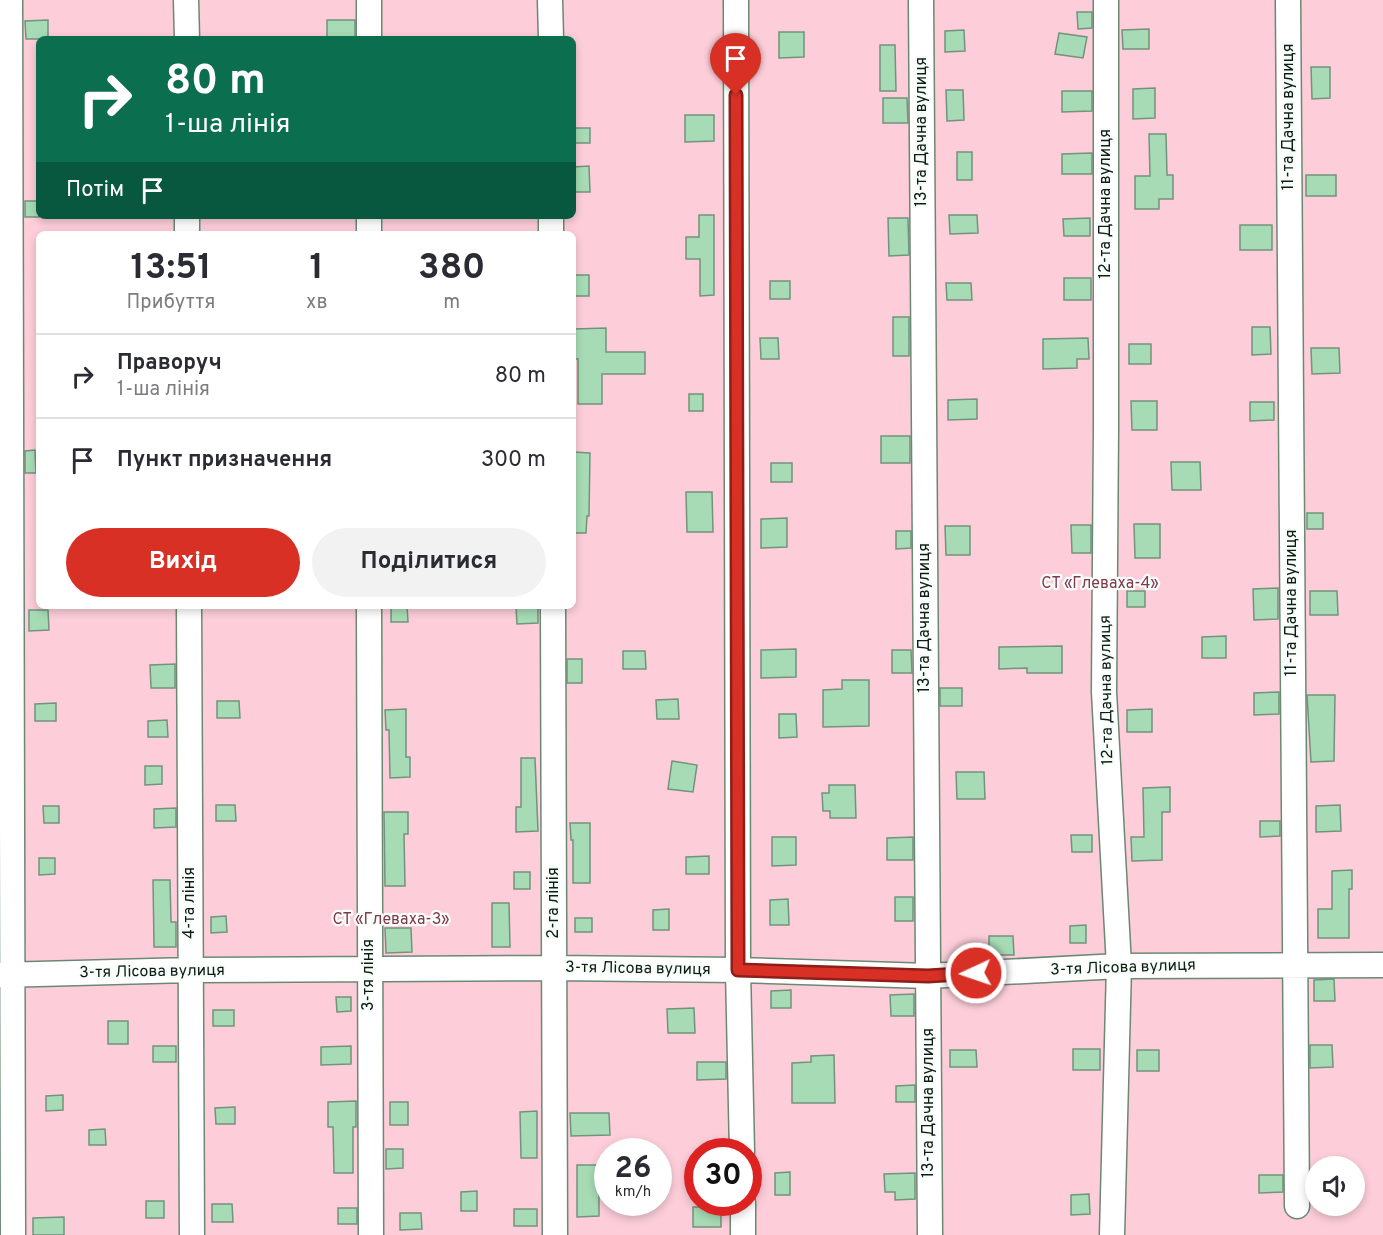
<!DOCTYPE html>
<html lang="uk">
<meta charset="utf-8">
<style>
body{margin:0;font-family:Overpass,sans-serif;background:#f2f2f3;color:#2b2b33;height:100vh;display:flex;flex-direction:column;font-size:22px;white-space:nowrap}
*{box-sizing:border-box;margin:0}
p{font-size:20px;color:#7c7c81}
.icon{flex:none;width:33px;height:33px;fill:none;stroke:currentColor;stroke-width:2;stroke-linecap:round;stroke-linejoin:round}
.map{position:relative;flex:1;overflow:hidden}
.details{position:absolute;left:36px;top:231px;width:540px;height:378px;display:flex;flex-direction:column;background:#fff;border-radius:9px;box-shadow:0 3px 9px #0003}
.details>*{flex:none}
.banner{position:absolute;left:36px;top:36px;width:540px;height:183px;border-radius:9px;box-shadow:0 3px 9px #0003;background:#0b6e4f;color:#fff;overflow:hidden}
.buttons{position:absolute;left:1305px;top:1156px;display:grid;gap:12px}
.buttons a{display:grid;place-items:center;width:60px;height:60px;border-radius:50%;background:#fff;box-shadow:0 3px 9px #0003;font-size:30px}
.speed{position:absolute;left:594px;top:1138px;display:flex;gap:12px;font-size:30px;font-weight:700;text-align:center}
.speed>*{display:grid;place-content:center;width:78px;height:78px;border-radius:50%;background:#fff;box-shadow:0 3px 9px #0003;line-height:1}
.speed small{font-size:15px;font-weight:400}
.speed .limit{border:9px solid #d22;background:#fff;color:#111}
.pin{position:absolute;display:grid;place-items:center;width:51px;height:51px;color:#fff;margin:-62px -26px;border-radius:50% 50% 50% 0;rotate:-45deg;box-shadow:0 0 6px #0007}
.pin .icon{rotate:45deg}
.me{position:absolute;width:66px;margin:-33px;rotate:267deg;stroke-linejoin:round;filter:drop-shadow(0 0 4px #0008)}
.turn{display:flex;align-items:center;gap:21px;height:126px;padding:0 30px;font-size:27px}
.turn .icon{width:78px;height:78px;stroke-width:2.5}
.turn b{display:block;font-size:42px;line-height:51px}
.then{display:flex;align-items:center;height:57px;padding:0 30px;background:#0003;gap:12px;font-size:22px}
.eta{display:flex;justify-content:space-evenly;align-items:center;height:102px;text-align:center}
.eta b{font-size:36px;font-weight:700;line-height:42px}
.action{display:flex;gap:12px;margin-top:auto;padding:12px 30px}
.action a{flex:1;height:69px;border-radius:36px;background:#d93025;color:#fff;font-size:24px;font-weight:700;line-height:69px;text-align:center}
.action a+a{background:#f2f2f3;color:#2b2b33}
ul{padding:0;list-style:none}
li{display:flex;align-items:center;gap:18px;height:84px;padding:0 30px;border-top:2px solid #e1e1e2}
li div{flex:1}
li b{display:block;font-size:22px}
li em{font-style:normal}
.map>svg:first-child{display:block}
</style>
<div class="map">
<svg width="1383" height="1235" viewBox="0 0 1383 1235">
<rect width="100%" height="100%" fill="#f7fef9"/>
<!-- green -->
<path fill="#fdceda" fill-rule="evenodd" d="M 0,0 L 1383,0 L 1383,1235 L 0,1235 ZM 39,39 L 573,39 L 573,216 L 39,216 ZM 39,234 L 573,234 L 573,606 L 39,606 ZM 608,1152 L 658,1152 L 658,1203 L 608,1203 ZM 698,1152 L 748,1152 L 748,1203 L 698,1203 ZM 1316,1167 L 1354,1167 L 1354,1206 L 1316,1206 Z"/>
<!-- building -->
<path fill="#a7dbb5" stroke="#73937c" stroke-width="1.5" d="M 1077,12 L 1092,12 L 1092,28 L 1078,29 Z
M 48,20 L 48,39 L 26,39 L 25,21 Z
M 327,20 L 355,20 L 355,39 L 327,39 Z
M 1149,29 L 1149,49 L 1123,49 L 1122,30 Z
M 964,30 L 965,51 L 945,52 L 945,31 Z
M 779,32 L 804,32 L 804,57 L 779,58 Z
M 1059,33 L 1087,37 L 1083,58 L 1055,54 Z
M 880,45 L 895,45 L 896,91 L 880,91 Z
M 1311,67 L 1330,67 L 1330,98 L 1312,99 Z
M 1155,88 L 1155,118 L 1133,119 L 1133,89 Z
M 946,90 L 963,90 L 964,120 L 947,121 Z
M 1062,91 L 1092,91 L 1092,111 L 1062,112 Z
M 883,98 L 907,98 L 908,123 L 883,123 Z
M 685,115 L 714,115 L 714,141 L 685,142 Z
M 574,128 L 590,128 L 590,143 L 575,143 Z
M 1149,134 L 1166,134 L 1167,175 L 1173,175 L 1173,199 L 1159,199 L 1159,209 L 1135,209 L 1135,176 L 1150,176 Z
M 957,152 L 972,152 L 972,180 L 957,180 Z
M 1092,153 L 1092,174 L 1062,174 L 1062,154 Z
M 589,166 L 590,192 L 573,192 L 573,167 Z
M 1306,175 L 1336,175 L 1336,196 L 1306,196 Z
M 25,201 L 39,201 L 39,217 L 25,217 Z
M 699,215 L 714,215 L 714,295 L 700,296 L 700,259 L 686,259 L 686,237 L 699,237 Z
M 949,215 L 977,215 L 978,233 L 950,234 Z
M 888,218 L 908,218 L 909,255 L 889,256 Z
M 1090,218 L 1090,236 L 1064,236 L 1063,219 Z
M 1240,225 L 1272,225 L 1272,250 L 1240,250 Z
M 573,275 L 589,275 L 589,296 L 573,296 Z
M 1064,278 L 1091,278 L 1091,300 L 1064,300 Z
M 770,281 L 790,281 L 790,299 L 770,299 Z
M 946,283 L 971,283 L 972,300 L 947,300 Z
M 893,317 L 909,317 L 909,356 L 893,356 Z
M 1252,327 L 1270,327 L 1271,354 L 1252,355 Z
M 606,328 L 606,352 L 645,352 L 645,374 L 602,374 L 602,404 L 578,404 L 578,359 L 574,359 L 573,329 Z
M 760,338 L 778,338 L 779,359 L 761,359 Z
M 1088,338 L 1089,359 L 1077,359 L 1077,368 L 1043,369 L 1043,339 Z
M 1129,344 L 1151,344 L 1151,364 L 1129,364 Z
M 1311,348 L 1339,348 L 1340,373 L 1312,374 Z
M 689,394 L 703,394 L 703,411 L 689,411 Z
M 977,399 L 977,419 L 948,420 L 948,400 Z
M 1131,401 L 1157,401 L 1157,430 L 1132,430 Z
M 1250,402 L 1274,402 L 1274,420 L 1250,421 Z
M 881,436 L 910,436 L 910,463 L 881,463 Z
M 35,450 L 36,473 L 25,473 L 25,451 Z
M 573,452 L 590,453 L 589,516 L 587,516 L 586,533 L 573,533 Z
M 1171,462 L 1200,462 L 1201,490 L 1172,490 Z
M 771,463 L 792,463 L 792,482 L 771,482 Z
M 686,492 L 712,492 L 713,532 L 687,532 Z
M 1307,513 L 1323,513 L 1323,529 L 1307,529 Z
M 787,518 L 787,547 L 761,548 L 761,519 Z
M 1134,524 L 1160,524 L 1160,558 L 1135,558 Z
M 1071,525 L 1091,525 L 1091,553 L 1072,553 Z
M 945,526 L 970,526 L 970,555 L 946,555 Z
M 896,531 L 911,531 L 911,548 L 896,549 Z
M 1278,588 L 1278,619 L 1254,620 L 1253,589 Z
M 1127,591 L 1145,591 L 1145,607 L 1127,607 Z
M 1310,591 L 1337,591 L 1338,615 L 1310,615 Z
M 391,606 L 407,606 L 408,622 L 391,622 Z
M 516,606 L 538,606 L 538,623 L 517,624 Z
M 29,610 L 48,610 L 49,630 L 29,631 Z
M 1226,636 L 1226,658 L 1202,658 L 1202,637 Z
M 1062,646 L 1062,673 L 1027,673 L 1027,668 L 999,669 L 999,647 Z
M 796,649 L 796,677 L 761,678 L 761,650 Z
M 892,650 L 911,650 L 912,673 L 892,673 Z
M 623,651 L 645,651 L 646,669 L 623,669 Z
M 567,659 L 582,659 L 582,683 L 567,683 Z
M 175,664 L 175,688 L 151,688 L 150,665 Z
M 842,680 L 869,680 L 869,726 L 823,727 L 823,690 L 842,689 Z
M 940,688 L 962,688 L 962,706 L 940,706 Z
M 1279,692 L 1279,714 L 1254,715 L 1254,693 Z
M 1307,695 L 1335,695 L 1334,761 L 1311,762 Z
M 678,699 L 679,719 L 657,719 L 656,700 Z
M 217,701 L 239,701 L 240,718 L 217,718 Z
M 56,703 L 56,721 L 35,721 L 35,704 Z
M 406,709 L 406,757 L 410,757 L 410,777 L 390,778 L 389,730 L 386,730 L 385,710 Z
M 1152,709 L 1152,732 L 1127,732 L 1127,710 Z
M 779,714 L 796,714 L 797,737 L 779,738 Z
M 167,720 L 168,737 L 148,737 L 148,721 Z
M 521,758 L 535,758 L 538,831 L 516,832 L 516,807 L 521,807 Z
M 672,761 L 697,765 L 693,792 L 668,789 Z
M 145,766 L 162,766 L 162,784 L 145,785 Z
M 956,772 L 984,772 L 985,799 L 957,799 Z
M 829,785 L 855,785 L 856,818 L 830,818 L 830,811 L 823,811 L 822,793 L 829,793 Z
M 1170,787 L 1170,812 L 1162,812 L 1162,860 L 1132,861 L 1131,837 L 1144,837 L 1143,788 Z
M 216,805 L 235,805 L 236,821 L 216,821 Z
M 1340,805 L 1341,831 L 1316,832 L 1316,806 Z
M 43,806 L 59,806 L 59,823 L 44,823 Z
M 176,808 L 176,827 L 154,828 L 154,809 Z
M 384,812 L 408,812 L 408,834 L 404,834 L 405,886 L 385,886 Z
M 1260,821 L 1280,821 L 1280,836 L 1260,837 Z
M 570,823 L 590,823 L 590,883 L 573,883 L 573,840 L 571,840 Z
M 1071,835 L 1092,835 L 1092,852 L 1072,852 Z
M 772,837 L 796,837 L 796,865 L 772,866 Z
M 913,837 L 913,860 L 887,860 L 887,838 Z
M 709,856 L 709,874 L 686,874 L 686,857 Z
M 39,858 L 55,858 L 55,874 L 39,875 Z
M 1352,870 L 1352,889 L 1349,889 L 1349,938 L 1318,938 L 1318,909 L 1332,909 L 1332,871 Z
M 514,872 L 530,872 L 530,889 L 514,889 Z
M 153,880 L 170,880 L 171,922 L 176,922 L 176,947 L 154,947 Z
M 895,897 L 913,897 L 913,921 L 895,921 Z
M 788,899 L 789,925 L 770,925 L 770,900 Z
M 492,903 L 509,903 L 510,947 L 492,947 Z
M 669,909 L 669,930 L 653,930 L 653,910 Z
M 226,916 L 227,932 L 211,933 L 211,917 Z
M 575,918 L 592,918 L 592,932 L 575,932 Z
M 1086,925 L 1086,943 L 1070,943 L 1070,926 Z
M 385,928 L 411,928 L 412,952 L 386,953 Z
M 989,936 L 1013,936 L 1014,955 L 989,955 Z
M 1334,979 L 1335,1001 L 1314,1001 L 1314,980 Z
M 791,990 L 791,1008 L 771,1008 L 771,991 Z
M 914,994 L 914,1016 L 891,1016 L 890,995 Z
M 336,997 L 351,997 L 351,1011 L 337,1012 Z
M 694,1008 L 695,1033 L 668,1033 L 667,1009 Z
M 213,1010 L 234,1010 L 234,1026 L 213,1026 Z
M 108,1021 L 128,1021 L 128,1044 L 108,1044 Z
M 1310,1045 L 1332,1045 L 1333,1067 L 1310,1068 Z
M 153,1046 L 176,1046 L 176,1062 L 153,1062 Z
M 351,1046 L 351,1064 L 321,1065 L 321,1047 Z
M 1073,1049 L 1100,1049 L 1100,1070 L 1073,1070 Z
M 950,1050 L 976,1050 L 977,1067 L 950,1067 Z
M 1137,1050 L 1159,1050 L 1159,1071 L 1137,1071 Z
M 834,1055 L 835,1103 L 792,1103 L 792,1063 L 811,1062 L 811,1056 Z
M 697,1062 L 726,1062 L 726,1079 L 697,1080 Z
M 915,1085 L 915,1102 L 896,1102 L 896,1086 Z
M 63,1095 L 63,1110 L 46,1111 L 46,1096 Z
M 356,1101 L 356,1127 L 353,1127 L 353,1173 L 334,1173 L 333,1127 L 328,1127 L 328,1102 Z
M 390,1102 L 408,1102 L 408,1125 L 390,1125 Z
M 235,1107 L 235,1124 L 216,1124 L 215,1108 Z
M 537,1111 L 537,1158 L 521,1158 L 520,1112 Z
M 570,1113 L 609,1113 L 610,1135 L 571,1136 Z
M 105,1129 L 106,1145 L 89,1145 L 89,1130 Z
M 386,1149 L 403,1149 L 403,1168 L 386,1169 Z
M 577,1165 L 608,1165 L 608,1190 L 599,1190 L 599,1216 L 577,1217 Z
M 790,1172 L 790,1195 L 775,1195 L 775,1173 Z
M 915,1173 L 915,1199 L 895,1200 L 895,1192 L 885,1192 L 884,1174 Z
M 1259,1175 L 1283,1175 L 1283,1192 L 1259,1193 Z
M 477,1191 L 477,1211 L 461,1211 L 461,1192 Z
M 1089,1194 L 1090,1214 L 1071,1215 L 1071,1195 Z
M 146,1201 L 164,1201 L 164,1218 L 146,1218 Z
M 212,1204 L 232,1204 L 233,1222 L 212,1222 Z
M 693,1207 L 721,1207 L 721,1227 L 693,1227 Z
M 338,1208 L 357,1208 L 357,1224 L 338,1224 Z
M 514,1209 L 537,1209 L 537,1226 L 514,1226 Z
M 400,1213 L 421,1213 L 422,1229 L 400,1230 Z
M 64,1217 L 64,1235 L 33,1235 L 33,1218 Z"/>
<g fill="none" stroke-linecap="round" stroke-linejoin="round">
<!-- minor casing -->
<g stroke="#6a8973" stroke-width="27">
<path id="minor" d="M 10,0 L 13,1235
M 186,0 L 187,39
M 550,0 L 551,39
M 736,0 L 738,970 L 742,1152
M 921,0 L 930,1235
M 1106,0 L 1106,427 L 1104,692 L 1119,966 L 1112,1235
M 1288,0 L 1297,1206
M 369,39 L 369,0
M 187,216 L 187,234
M 551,216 L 551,234
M 369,234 L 369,216
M 189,606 L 192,1235
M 369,606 L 371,1235
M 553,606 L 555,1235
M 0,975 L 190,970 L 554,968 L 738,970 L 928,976 L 1119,966 L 1383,965
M 743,1203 L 743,1235"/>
</g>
<!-- minor -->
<use href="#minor" stroke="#fff" stroke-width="24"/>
</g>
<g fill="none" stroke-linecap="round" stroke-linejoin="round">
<!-- route casing -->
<g stroke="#8d1f18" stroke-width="15">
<path id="route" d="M 736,95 L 738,970 L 928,976 L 976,973"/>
</g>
<!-- route -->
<use href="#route" stroke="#d93025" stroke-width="10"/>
</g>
<g text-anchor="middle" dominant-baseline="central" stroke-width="4.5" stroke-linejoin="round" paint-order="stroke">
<!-- street labels -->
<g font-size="16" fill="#0f1c13" stroke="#f7fef9">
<text transform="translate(1289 117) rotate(-90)">11-та Дачна вулиця</text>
<text transform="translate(922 132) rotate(-90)">13-та Дачна вулиця</text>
<text transform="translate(1106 204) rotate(-90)">12-та Дачна вулиця</text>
<text transform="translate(1292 603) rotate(-90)">11-та Дачна вулиця</text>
<text transform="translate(925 618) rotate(-90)">13-та Дачна вулиця</text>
<text transform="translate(1107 690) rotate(-91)">12-та Дачна вулиця</text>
<text transform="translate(190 903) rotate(-90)">4-та лінія</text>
<text transform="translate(554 903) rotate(-90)">2-га лінія</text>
<text transform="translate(1123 968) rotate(-2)">3-тя Лісова вулиця</text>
<text transform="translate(638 969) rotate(1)">3-тя Лісова вулиця</text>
<text transform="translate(152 972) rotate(-1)">3-тя Лісова вулиця</text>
<text transform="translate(369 975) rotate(-90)">3-тя лінія</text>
<text transform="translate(929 1103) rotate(-90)">13-та Дачна вулиця</text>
</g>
<!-- park labels -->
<g font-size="16" fill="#803750" stroke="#f7fef9">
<text x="1100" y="584">СТ «Глеваха-4»</text>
<text x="391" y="920">СТ «Глеваха-3»</text>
</g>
</g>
</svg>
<div class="buttons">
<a><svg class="icon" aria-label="sound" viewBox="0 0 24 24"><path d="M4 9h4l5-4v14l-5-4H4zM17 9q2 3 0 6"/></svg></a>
</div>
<div class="speed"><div>26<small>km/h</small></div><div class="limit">30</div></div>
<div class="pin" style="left:736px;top:95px;background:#d93025"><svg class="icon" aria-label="arrive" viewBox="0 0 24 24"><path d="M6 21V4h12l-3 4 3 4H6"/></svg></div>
<svg class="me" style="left:976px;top:973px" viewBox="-20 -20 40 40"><circle r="17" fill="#d93025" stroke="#fff" stroke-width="3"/><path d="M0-11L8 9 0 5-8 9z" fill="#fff"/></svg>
<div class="banner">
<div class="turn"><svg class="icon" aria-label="right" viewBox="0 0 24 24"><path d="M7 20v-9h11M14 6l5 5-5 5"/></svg><div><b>80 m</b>1-ша лінія</div></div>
<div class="then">Потім<svg class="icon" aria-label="arrive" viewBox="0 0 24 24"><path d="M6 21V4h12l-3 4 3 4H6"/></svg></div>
</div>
<section class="details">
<div class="eta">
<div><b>13:51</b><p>Прибуття</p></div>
<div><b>1</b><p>хв</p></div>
<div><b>380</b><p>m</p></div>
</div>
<ul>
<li><svg class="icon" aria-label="right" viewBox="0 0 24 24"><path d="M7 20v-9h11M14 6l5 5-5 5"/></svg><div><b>Праворуч</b><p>1-ша лінія</p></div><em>80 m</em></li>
<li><svg class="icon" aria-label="arrive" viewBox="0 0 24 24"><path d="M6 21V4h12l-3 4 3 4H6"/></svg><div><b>Пункт призначення</b></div><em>300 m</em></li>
</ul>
<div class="action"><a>Вихід</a><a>Поділитися</a></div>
</section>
</div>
